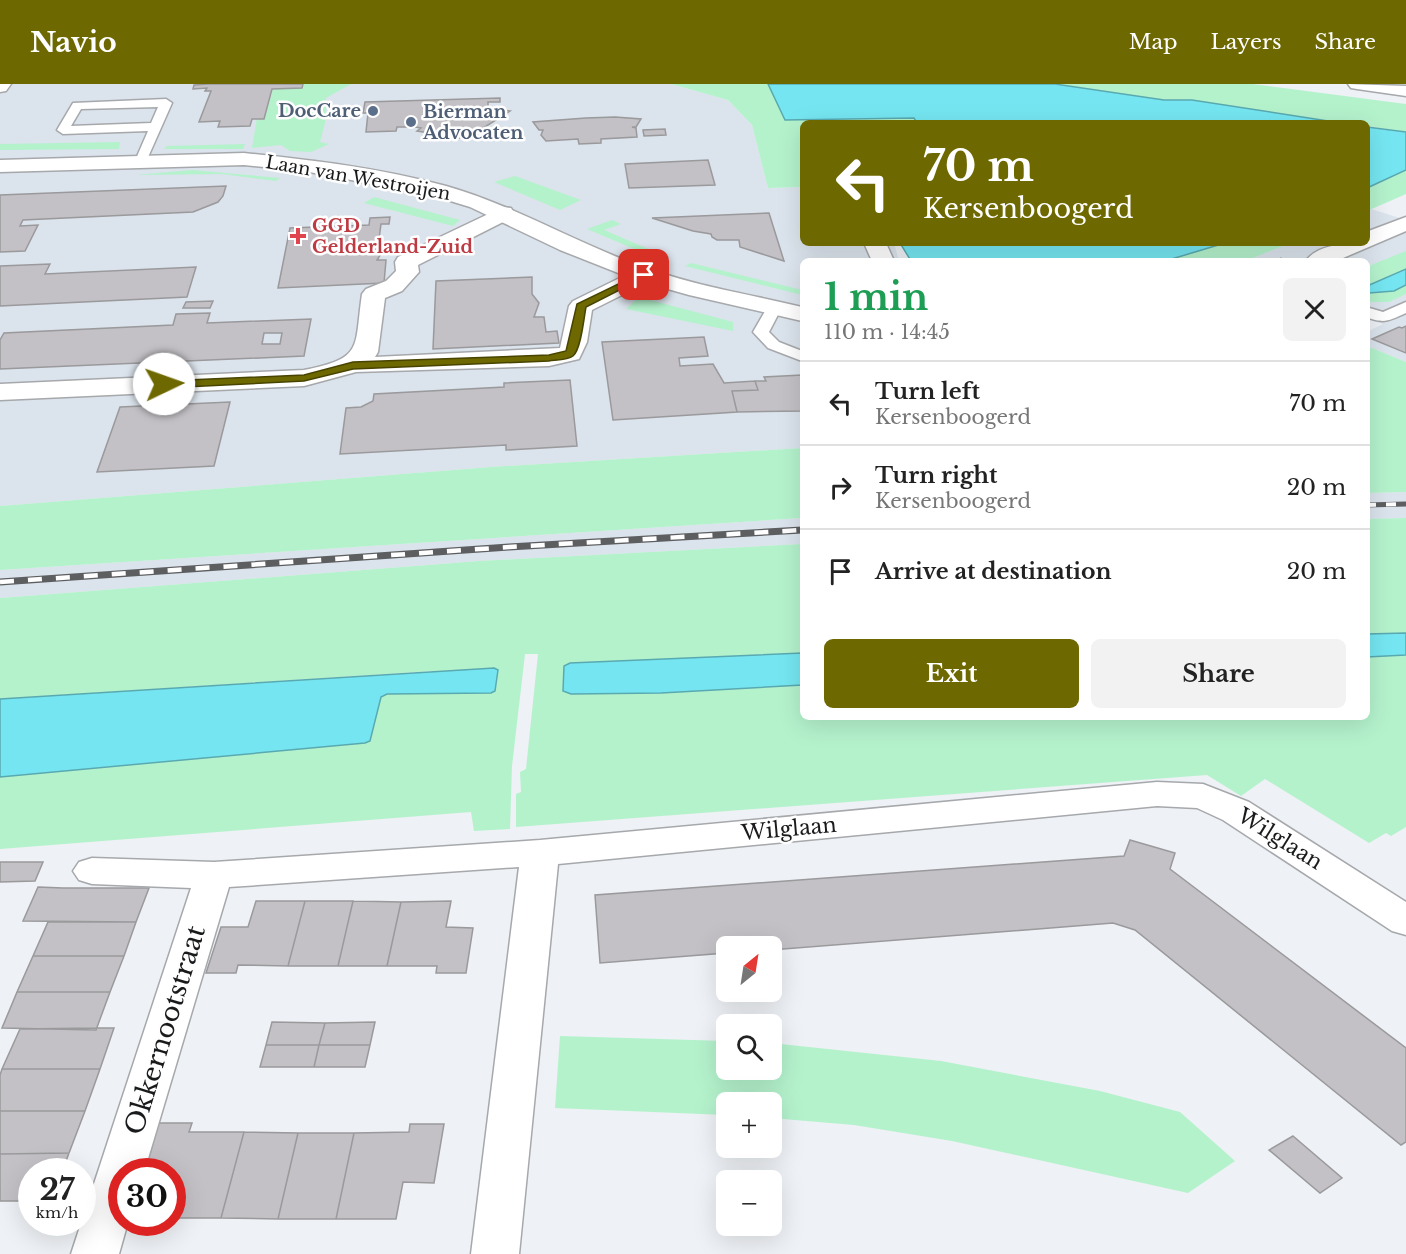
<!DOCTYPE html>
<meta charset="utf-8">
<style>
body{margin:0;font-family:"Libre Baskerville",serif;background:#f2f2f2;color:#222;height:100vh;display:flex;flex-direction:column;font-size:22px;white-space:nowrap}
*{box-sizing:border-box;margin:0}
p{font-size:20px;color:#767676}
.icon{flex:none;width:33px;height:33px;fill:none;stroke:currentColor;stroke-width:2;stroke-linecap:round;stroke-linejoin:round}
.map{position:relative;flex:1;overflow:hidden}
.details{position:absolute;left:800px;top:174px;width:570px;height:462px;display:flex;flex-direction:column;background:#fff;border-radius:9px;box-shadow:0 6px 24px #0002}
.details>*{flex:none}
.hud{position:absolute;left:800px;top:36px;width:570px;height:126px;border-radius:9px;box-shadow:0 6px 24px #0002;background:#6e6800;color:#fff;overflow:hidden}
.needle{width:39px;rotate:30deg}
.tools{position:absolute;left:716px;top:852px;display:grid;gap:12px}
.tools a{display:grid;place-items:center;width:66px;height:66px;border-radius:9px;background:#fff;box-shadow:0 6px 24px #0002;font-size:30px}
.speed{position:absolute;left:18px;top:1074px;display:flex;gap:12px;font-size:30px;font-weight:700;text-align:center}
.speed>*{display:grid;place-content:center;width:78px;height:78px;border-radius:50%;background:#fff;box-shadow:0 6px 24px #0002;line-height:1}
.speed small{font-size:15px;font-weight:400}
.speed .limit{border:9px solid #d22;background:#fff;color:#111}
.pin{position:absolute;display:grid;place-items:center;width:51px;height:51px;color:#fff;margin:-26px;border-radius:12px;box-shadow:0 3px 9px #0006}
.me{position:absolute;width:66px;margin:-33px;rotate:87deg;stroke-linejoin:round;filter:drop-shadow(0 0 4px #0008)}
.turn{display:flex;align-items:center;gap:21px;height:126px;padding:0 24px;font-size:27px}
.turn .icon{width:78px;height:78px;stroke-width:2.5}
.turn b{display:block;font-size:42px;line-height:51px}
.round{display:grid;place-items:center;flex:none;width:63px;height:63px;border-radius:9px;background:#f2f2f2}
.summary{display:flex;align-items:center;justify-content:space-between;height:102px;padding:0 24px}
h1{font-size:36px;font-weight:800;line-height:45px;color:#1e9e55}
.button{display:flex;gap:12px;margin-top:auto;padding:12px 24px}
.button a{flex:1;height:69px;border-radius:9px;background:#6e6800;color:#fff;font-size:24px;font-weight:800;line-height:69px;text-align:center}
.button a+a{background:#f2f2f2;color:#222}
ul{padding:0;list-style:none}
li{display:flex;align-items:center;gap:18px;height:84px;padding:0 24px;border-top:2px solid #e0e0e0}
li div{flex:1}
li b{display:block;font-size:22px}
li em{font-style:normal}
header{display:flex;align-items:center;gap:36px;box-sizing:border-box;height:84px;padding:0 30px;background:#6e6800;color:#fff}
header strong{font-size:28px}
nav{display:flex;gap:33px;margin-inline-start:auto;font-size:21px}
.map>svg:first-child{display:block}
</style>
<header>
<strong>Navio</strong>
<nav><a>Map</a><a>Layers</a><a>Share</a></nav>
</header>
<div class="map">
<svg width="1406" height="1170" viewBox="0 0 1406 1170">
<rect width="100%" height="100%" fill="#eef1f5"/>
<!-- built -->
<path fill="#dbe3ec" d="M 0,0 L 671,0 L 728,16 L 752,41 L 768,104 L 802,103 L 802,159 L 894,159 L 899,177 L 802,177 L 802,364 L 491,383 L 0,422 Z
M 1371,125 L 1406,136 L 1406,278 L 1367,262 L 1367,248 L 1383,240 L 1367,233 L 1366,177 L 1246,177 L 1290,159 L 1366,159 L 1367,127 Z
M 1406,408 L 1406,434 L 1367,435 L 1366,409 Z
M 802,434 L 802,460 L 479,477 L 0,514 L 0,486 Z"/>
<!-- green -->
<path fill="#b4f2cc" d="M 299,0 L 351,0 L 326,14 L 325,39 L 320,58 L 329,60 L 311,68 L 290,67 L 281,61 L 252,64 L 257,34 L 265,33 L 273,5 Z
M 671,0 L 768,0 L 785,35 L 915,34 L 917,39 L 802,39 L 802,103 L 768,104 L 752,41 L 728,16 Z
M 1056,0 L 1253,0 L 1398,19 L 1406,20 L 1406,48 L 1367,42 L 1366,39 L 1343,39 L 1192,16 L 1165,16 Z
M 120,58 L 119,65 L 0,66 L 0,60 Z
M 245,60 L 243,65 L 164,65 L 167,62 Z
M 192,86 L 280,94 L 276,97 L 222,90 L 135,91 Z
M 1406,86 L 1406,110 L 1367,127 L 1366,104 Z
M 515,92 L 581,116 L 560,126 L 494,98 Z
M 374,113 L 460,136 L 453,142 L 364,119 Z
M 612,136 L 621,140 L 604,146 L 665,172 L 658,175 L 587,145 Z
M 1225,159 L 1290,159 L 1246,177 L 1165,177 Z
M 1406,167 L 1406,185 L 1367,202 L 1366,183 Z
M 691,179 L 802,206 L 802,211 L 685,182 Z
M 1406,201 L 1406,210 L 1389,218 L 1367,218 L 1367,206 L 1369,209 L 1393,207 Z
M 639,213 L 733,238 L 733,247 L 626,225 Z
M 1367,262 L 1406,278 L 1406,408 L 1367,409 Z
M 802,364 L 802,434 L 0,486 L 0,422 L 491,383 Z
M 1406,434 L 1406,549 L 1367,550 L 1366,435 Z
M 802,460 L 802,569 L 570,579 L 571,610 L 661,609 L 802,601 L 802,633 L 1366,633 L 1367,573 L 1406,571 L 1406,743 L 1391,752 L 1386,749 L 1369,759 L 1265,695 L 1241,712 L 1207,691 L 516,743 L 516,710 L 521,708 L 520,688 L 526,685 L 538,570 L 525,570 L 512,682 L 510,745 L 474,747 L 471,728 L 0,765 L 0,693 L 365,659 L 370,657 L 381,613 L 434,587 L 0,615 L 0,514 L 479,477 Z
M 560,952 L 726,957 L 726,986 L 771,986 L 771,959 L 941,977 L 1100,1007 L 1180,1028 L 1235,1077 L 1188,1109 L 952,1057 L 854,1041 L 771,1034 L 771,1018 L 726,1018 L 726,1031 L 555,1024 Z"/>
<!-- water -->
<path fill="#75e6f1" stroke="#59a9b1" stroke-width="1.5" d="M 768,0 L 1055,0 L 1164,16 L 1192,16 L 1341,39 L 917,39 L 914,34 L 785,36 Z
M 1367,43 L 1406,48 L 1406,86 L 1367,104 Z
M 900,159 L 1225,159 L 1165,177 L 911,177 Z
M 1406,185 L 1406,201 L 1394,207 L 1369,209 L 1367,206 L 1367,202 Z
M 1406,549 L 1406,571 L 1367,573 L 1367,550 Z
M 802,569 L 802,601 L 661,609 L 571,610 L 563,607 L 564,582 L 570,579 Z
M 494,584 L 498,586 L 495,607 L 491,609 L 387,610 L 381,613 L 370,657 L 365,659 L 0,693 L 0,615 Z"/>
<!-- building -->
<path fill="#c3c1c5" stroke="#9a999c" stroke-width="1.5" fill-rule="evenodd" d="M 208,0 L 303,0 L 302,4 L 272,5 L 264,35 L 252,35 L 250,42 L 218,43 L 220,37 L 199,38 L 211,7 L 205,7 L 207,4 L 193,5 L 194,1 Z
M 500,14 L 500,18 L 488,18 L 488,24 L 510,27 L 466,55 L 417,47 L 421,44 L 415,43 L 397,43 L 396,47 L 366,48 L 368,29 L 363,29 L 365,18 Z
M 586,34 L 615,33 L 641,35 L 636,43 L 632,43 L 636,44 L 637,53 L 601,55 L 601,59 L 579,60 L 578,55 L 546,57 L 541,51 L 543,46 L 539,46 L 533,38 Z
M 665,45 L 666,51 L 644,52 L 643,46 Z
M 708,76 L 715,101 L 629,104 L 625,80 Z
M 226,102 L 223,112 L 218,118 L 193,128 L 23,136 L 20,142 L 38,141 L 25,167 L 0,168 L 0,111 Z
M 769,129 L 784,177 L 740,163 L 739,156 L 717,156 L 712,153 L 711,150 L 693,147 L 652,134 Z
M 390,133 L 389,140 L 381,140 L 379,155 L 384,165 L 377,176 L 386,176 L 384,199 L 278,204 L 290,144 L 369,141 L 370,134 Z
M 50,180 L 45,190 L 196,183 L 187,213 L 0,222 L 0,182 Z
M 532,193 L 532,210 L 539,219 L 534,233 L 544,233 L 546,248 L 557,247 L 559,259 L 433,265 L 436,197 Z
M 213,217 L 210,224 L 183,224 L 186,218 Z
M 210,229 L 207,239 L 311,235 L 304,272 L 0,285 L 0,256 L 4,249 L 173,241 L 176,230 ZM 264,249 L 282,249 L 280,260 L 262,260 Z
M 1406,242 L 1406,269 L 1372,255 L 1399,243 L 1402,244 Z
M 704,253 L 708,272 L 679,274 L 680,282 L 713,280 L 724,299 L 755,297 L 758,306 L 732,307 L 737,328 L 613,336 L 602,258 Z
M 802,291 L 802,327 L 737,328 L 732,307 L 758,306 L 755,297 L 766,297 L 764,293 Z
M 570,296 L 577,362 L 506,366 L 506,361 L 340,370 L 346,324 L 361,323 L 373,317 L 374,310 L 504,303 L 504,299 Z
M 230,318 L 214,382 L 97,388 L 120,323 Z
M 1130,756 L 1175,769 L 1170,785 L 1406,964 L 1406,1058 L 1401,1061 L 1135,846 L 1113,839 L 771,866 L 771,862 L 726,862 L 726,869 L 600,879 L 595,811 L 1124,772 Z
M 0,778 L 43,778 L 35,797 L 0,798 Z
M 38,803 L 63,804 L 149,804 L 136,838 L 23,837 Z
M 256,817 L 305,817 L 288,882 L 238,881 L 236,889 L 206,889 L 221,843 L 248,843 Z
M 305,817 L 353,817 L 338,882 L 288,882 Z
M 353,817 L 401,818 L 387,882 L 338,882 Z
M 451,817 L 446,843 L 473,844 L 466,889 L 436,889 L 437,882 L 387,882 L 401,818 Z
M 48,838 L 136,838 L 124,872 L 33,872 Z
M 33,872 L 124,872 L 110,908 L 17,908 Z
M 17,908 L 110,908 L 96,946 L 2,944 Z
M 272,938 L 325,939 L 319,961 L 266,961 Z
M 375,938 L 370,961 L 319,961 L 325,939 Z
M 97,944 L 114,944 L 100,985 L 2,985 L 20,945 Z
M 266,961 L 319,961 L 314,983 L 260,983 Z
M 319,961 L 370,961 L 365,983 L 314,983 Z
M 2,985 L 100,985 L 85,1027 L 0,1027 L 0,991 Z
M 0,1027 L 85,1027 L 69,1069 L 0,1070 Z
M 158,1039 L 192,1039 L 189,1048 L 244,1048 L 221,1134 L 172,1134 L 172,1088 L 144,1088 Z
M 410,1040 L 444,1040 L 434,1099 L 403,1098 L 396,1135 L 336,1135 L 354,1049 L 409,1048 Z
M 244,1048 L 298,1049 L 278,1135 L 221,1134 Z
M 298,1049 L 354,1049 L 336,1135 L 278,1135 Z
M 1293,1052 L 1342,1094 L 1320,1109 L 1269,1066 Z
M 69,1069 L 62,1088 L 32,1088 L 32,1117 L 0,1117 L 0,1070 Z"/>
<g fill="none" stroke-linecap="round" stroke-linejoin="round">
<!-- service casing -->
<g stroke="#a6a8ab" stroke-width="3">
<path id="service" d="M 166,15 L 172,19 L 145,80 L 137,80 L 135,77 L 148,47 L 63,50 L 57,46 L 73,19 ZM 158,23 L 151,39 L 71,42 L 81,25 Z
M 1406,218 L 1406,229 C 1388,237 1385,240 1366,233 L 1366,223 L 1383,228 Z
M 773,220 L 781,225 L 769,248 L 779,258 L 802,267 L 802,277 L 768,264 L 753,248 L 768,222 Z"/>
</g>
<!-- pedestrian casing -->
<g stroke="#a6a8ab" stroke-width="3">
<path id="pedestrian" d="M 864,159 L 886,159 L 894,177 L 872,177 Z"/>
</g>
<!-- minor casing -->
<g stroke="#a6a8ab" stroke-width="3">
<path id="minor" d="M 0,0 L 11,0 L 6,7 L 0,8 Z
M 503,123 L 511,124 L 514,129 L 511,134 L 418,181 L 419,188 L 402,207 L 385,214 L 378,268 L 375,273 L 560,264 L 569,222 L 573,217 L 636,186 L 644,184 L 652,186 L 655,191 L 652,196 L 592,226 L 587,258 L 579,275 L 549,282 L 356,288 L 304,302 L 0,316 L 0,300 L 304,286 C 364,274 354,265 362,210 L 366,205 L 386,197 L 396,187 L 395,178 L 398,173 Z
M 1157,698 L 1203,700 L 1249,718 L 1406,818 L 1406,851 L 1392,847 L 1223,736 L 1197,724 L 1157,722 L 558,780 L 519,1170 L 471,1170 L 519,783 L 229,803 L 144,1088 L 122,1088 L 122,1138 L 128,1138 L 119,1170 L 71,1170 L 191,804 L 92,800 L 79,796 L 73,787 L 79,778 L 92,774 L 214,778 L 540,756 Z"/>
</g>
<!-- tertiary casing -->
<g stroke="#a6a8ab" stroke-width="3">
<path id="tertiary" d="M 244,69 C 311,76 381,84 446,102 C 517,122 582,163 652,186 C 701,203 753,211 802,223 L 802,237 L 689,211 L 636,196 L 560,166 L 470,123 L 434,112 L 304,87 L 244,81 L 0,88 L 0,76 Z
M 1406,133 L 1406,147 L 1336,177 L 1306,177 C 1317,160 1348,159 1366,159 L 1366,148 Z"/>
</g>
<!-- motorway casing -->
<g stroke="#a6a8ab" stroke-width="3">
<path id="motorway" d="M 1348,0 L 1406,2 L 1406,12 L 1357,5 L 1351,4 Z"/>
</g>
<!-- path -->
<path stroke="#8b8d8f" stroke-width="2" stroke-dasharray="1 3" stroke-linecap="butt" d="M 1273,177 L 1282,174"/>
<!-- service -->
<use href="#service" fill="#fff" fill-rule="evenodd"/>
<!-- pedestrian -->
<use href="#pedestrian" fill="#fff" fill-rule="evenodd"/>
<!-- minor -->
<use href="#minor" fill="#fff" fill-rule="evenodd"/>
<!-- tertiary -->
<use href="#tertiary" fill="#fff" fill-rule="evenodd"/>
<!-- motorway -->
<use href="#motorway" fill="#fff" fill-rule="evenodd"/>
<!-- rail-far1 casing -->
<g stroke="#5d5e60" stroke-width="5">
<path id="rail-far1" d="M 1366,421 L 1406,420"/>
</g>
<!-- rail casing -->
<g stroke="#5d5e60" stroke-width="7">
<path id="rail" d="M 0,498 L 509,463 L 802,446"/>
</g>
<!-- rail-far1 -->
<use href="#rail-far1" stroke="#fefeff" stroke-width="4" stroke-dasharray="10" stroke-linecap="butt"/>
<!-- rail -->
<use href="#rail" stroke="#fefeff" stroke-width="4.5" stroke-dasharray="14" stroke-linecap="butt"/>
</g>
<!-- route -->
<path fill="#6e6800" stroke="#484400" stroke-width="1.5" d="M 641,189 L 649,191 L 586,223 C 584,233 581,266 573,272 C 568,276 555,276 549,277 L 353,285 L 304,297 L 164,304 L 158,300 L 164,297 L 304,291 L 353,278 L 549,271 L 566,267 L 577,220 Z"/>
<!-- markers -->
<g fill="#5c6f8a" stroke="#fefeff" stroke-width="2">
<circle cx="373" cy="27" r="6"/>
<circle cx="411" cy="38" r="6"/>
</g>
<path fill="#e0444e" stroke="#fefeff" stroke-width="2" d="M295 143h6v6h6v6h-6v6h-6v-6h-6v-6h6z"/>
<g text-anchor="middle" dominant-baseline="central" stroke-width="5" stroke-linejoin="round" paint-order="stroke">
<!-- far-service labels -->
<g font-size="18" font-weight="bold" fill="#4e5e75" stroke="#fefeff" text-anchor="end">
<text x="361" y="27">DocCare</text>
<text x="423" y="28" text-anchor="start">Bierman<tspan x="423" dy="21">Advocaten</tspan></text>
</g>
<!-- far-street labels -->
<g font-size="18" fill="#191a1b" stroke="#fefeff">
<text transform="translate(358 94) rotate(10)">Laan van Westroijen</text>
</g>
<!-- far-health labels -->
<g font-size="18" font-weight="bold" fill="#be3a42" stroke="#fefeff" text-anchor="start">
<text x="312" y="142">GGD<tspan x="312" dy="21">Gelderland-Zuid</tspan></text>
</g>
<!-- street labels -->
<g font-size="21" fill="#191a1b" stroke="#fefeff">
<text transform="translate(789 745) rotate(-5)">Wilglaan</text>
<text transform="translate(1280 755) rotate(32)">Wilglaan</text>
</g>
<!-- near-street labels -->
<g font-size="26" fill="#191a1b" stroke="#fefeff">
<text transform="translate(165 946) rotate(-73)">Okkernootstraat</text>
</g>
</g>
</svg>
<div class="tools">
<a><svg class="needle" viewBox="-14 -14 28 28"><path d="M0-13l5 13h-10z" fill="#e53935"/><path d="M0 13l5-13h-10z" fill="#767676"/></svg></a>
<a><svg class="icon" aria-label="search" viewBox="0 0 24 24"><circle cx="10" cy="10" r="6"/><path d="M15 15l6 6"/></svg></a>
<a>+</a>
<a>−</a>
</div>
<div class="speed"><div>27<small>km/h</small></div><div class="limit">30</div></div>
<div class="pin" style="left:644px;top:191px;background:#d93025"><svg class="icon" aria-label="arrive" viewBox="0 0 24 24"><path d="M6 21V4h12l-3 4 3 4H6"/></svg></div>
<svg class="me" style="left:164px;top:300px" viewBox="-20 -20 40 40"><circle r="19" fill="#fff"/><path d="M0-13L10 11 0 6-10 11z" fill="#6e6800"/></svg>
<div class="hud">
<div class="turn"><svg class="icon" aria-label="left" viewBox="0 0 24 24"><path d="M17 20v-9H6M10 6l-5 5 5 5"/></svg><div><b>70 m</b>Kersenboogerd</div></div>
</div>
<section class="details">
<div class="summary"><div><h1>1 min</h1><p>110 m · 14:45</p></div><a class="round"><svg class="icon" aria-label="close" viewBox="0 0 24 24"><path d="M6 6l12 12M18 6L6 18"/></svg></a></div>
<ul>
<li><svg class="icon" aria-label="left" viewBox="0 0 24 24"><path d="M17 20v-9H6M10 6l-5 5 5 5"/></svg><div><b>Turn left</b><p>Kersenboogerd</p></div><em>70 m</em></li>
<li><svg class="icon" aria-label="right" viewBox="0 0 24 24"><path d="M7 20v-9h11M14 6l5 5-5 5"/></svg><div><b>Turn right</b><p>Kersenboogerd</p></div><em>20 m</em></li>
<li><svg class="icon" aria-label="arrive" viewBox="0 0 24 24"><path d="M6 21V4h12l-3 4 3 4H6"/></svg><div><b>Arrive at destination</b></div><em>20 m</em></li>
</ul>
<div class="button"><a>Exit</a><a>Share</a></div>
</section>
</div>
